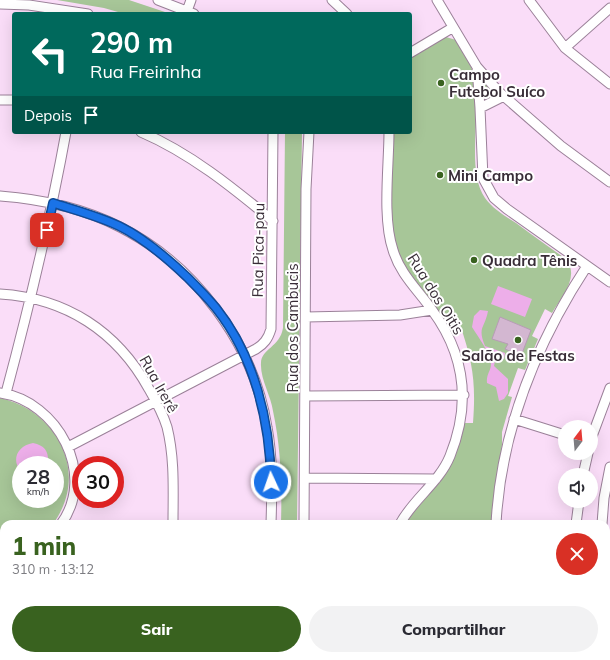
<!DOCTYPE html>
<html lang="pt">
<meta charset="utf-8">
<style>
body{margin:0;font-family:Mulish,sans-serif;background:#f2f2f3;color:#2b2b33;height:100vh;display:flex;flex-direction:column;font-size:15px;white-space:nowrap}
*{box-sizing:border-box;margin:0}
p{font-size:13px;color:#7c7c81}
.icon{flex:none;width:22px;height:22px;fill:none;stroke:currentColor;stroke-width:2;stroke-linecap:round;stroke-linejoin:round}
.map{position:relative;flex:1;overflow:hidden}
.details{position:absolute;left:0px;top:520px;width:610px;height:140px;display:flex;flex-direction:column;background:#fff;border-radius:12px 12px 0 0;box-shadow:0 4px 16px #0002}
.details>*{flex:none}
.guide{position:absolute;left:12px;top:12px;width:400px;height:122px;border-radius:4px;box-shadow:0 4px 16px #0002;background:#00695c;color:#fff;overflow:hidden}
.needle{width:26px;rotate:16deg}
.buttons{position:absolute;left:558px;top:420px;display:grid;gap:8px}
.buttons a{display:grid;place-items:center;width:40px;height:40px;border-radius:50%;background:#fff;box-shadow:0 4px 16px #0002;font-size:20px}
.speed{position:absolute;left:12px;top:456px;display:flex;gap:8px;font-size:20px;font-weight:700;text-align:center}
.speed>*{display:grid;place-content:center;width:52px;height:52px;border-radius:50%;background:#fff;box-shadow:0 4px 16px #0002;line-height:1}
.speed small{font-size:10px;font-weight:400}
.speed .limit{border:6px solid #d22;background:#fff;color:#111}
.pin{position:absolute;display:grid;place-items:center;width:34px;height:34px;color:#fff;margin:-17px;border-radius:8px;box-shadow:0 2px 6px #0006}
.me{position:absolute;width:44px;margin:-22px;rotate:357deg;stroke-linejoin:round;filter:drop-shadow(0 0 3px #0008)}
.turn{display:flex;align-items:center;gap:14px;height:84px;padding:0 12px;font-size:18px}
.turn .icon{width:52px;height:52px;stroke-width:2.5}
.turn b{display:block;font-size:28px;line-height:34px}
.then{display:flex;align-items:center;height:38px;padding:0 12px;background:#0003;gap:8px;font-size:15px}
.round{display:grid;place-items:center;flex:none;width:42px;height:42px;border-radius:21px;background:#f2f2f3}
.headline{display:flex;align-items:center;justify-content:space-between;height:68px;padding:0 12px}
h1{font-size:24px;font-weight:800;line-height:30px;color:#39621f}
.cta{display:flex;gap:8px;margin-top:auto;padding:8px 12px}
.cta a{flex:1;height:46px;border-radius:24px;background:#39621f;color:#fff;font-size:16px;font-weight:800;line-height:46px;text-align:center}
.cta a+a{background:#f2f2f3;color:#2b2b33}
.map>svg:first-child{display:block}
</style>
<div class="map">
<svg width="610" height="660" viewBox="0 0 610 660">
<rect width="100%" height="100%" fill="#faddf8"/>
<!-- green -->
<path fill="#a7c698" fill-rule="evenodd" d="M 57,0 L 129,0 L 171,14 L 125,14 L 104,8 Z
M 446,37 L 456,40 C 464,53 473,66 475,81 C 481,115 466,171 485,198 C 493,209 505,216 516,223 C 532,235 549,247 566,259 C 580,277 562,296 552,313 L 545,309 L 532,336 L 538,339 L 525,370 L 518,368 L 508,396 L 512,397 L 502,432 L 502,445 L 492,524 L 404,524 L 441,480 L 451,462 L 464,423 L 473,423 C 476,384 473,362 460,325 L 452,329 C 437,306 417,288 404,265 C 385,231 393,171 393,132 L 410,132 L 410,57 Z
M 485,84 L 487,84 L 494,95 L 486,99 C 483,95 481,89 485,84 Z
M 285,132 L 302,132 L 297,524 L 281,524 C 282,486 281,448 273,411 C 271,396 260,379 261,363 C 261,349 280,347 283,328 Z
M 0,398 C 58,411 90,473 53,524 L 4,524 L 4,599 L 0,608 ZM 21,465 L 55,465 L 55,499 L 21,499 Z
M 606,640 L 610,640 L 610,660 L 586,660 L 587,656 L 606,656 Z"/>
<!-- water -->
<path fill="#edaee9" d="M 498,286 L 532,299 L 525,317 L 491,304 Z
M 480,310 L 488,311 C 485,328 477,327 485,346 L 505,353 L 504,359 L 496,356 L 494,366 L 508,379 L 508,393 L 504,399 L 499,401 L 496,387 L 487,383 C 486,374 491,371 491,364 C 490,352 478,337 472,327 L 474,316 Z
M 33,443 C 46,446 49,452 48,465 L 21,465 L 21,472 C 11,460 17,446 33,443 Z"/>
<!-- building -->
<path fill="#d3b7d1" stroke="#b79cb5" d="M 500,317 L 531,330 L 521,356 L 505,349 L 508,344 L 492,339 Z"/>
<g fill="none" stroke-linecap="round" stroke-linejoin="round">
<!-- minor casing -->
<g stroke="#9b8199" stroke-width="11">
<path id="minor" d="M 158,0 L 194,14
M 332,0 L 347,14
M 437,0 L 477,67 L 499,92 L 561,146 L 610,182
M 529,0 L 565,48 L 610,84
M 0,4 L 29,5 L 88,14
M 187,11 L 191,0
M 565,48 L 610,8
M 410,53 L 452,28
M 477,67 L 480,108 L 483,178 L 494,198 L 507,209 L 610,282
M 0,100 L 14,100
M 480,108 L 504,96
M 141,132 C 190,153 232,187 273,221
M 389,132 C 389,166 382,218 393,250 C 400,274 418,290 432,310 C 466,356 471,404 450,456 C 439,483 413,499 400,524
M 0,196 C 40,199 83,208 120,227 C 195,265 254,344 267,427 C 273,459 272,492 271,524
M 0,294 C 66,298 117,331 149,389 C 156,401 163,414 167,427 C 175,459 173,492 173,524
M 306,317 L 400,315 L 432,310
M 0,393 C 58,401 97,475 61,524
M 6,393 C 29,307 50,220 66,132
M 305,396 L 464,395
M 514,419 L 565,435
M 591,439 L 610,388
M 68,447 L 256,349 C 264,344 268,339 271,329 L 273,132
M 583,475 L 588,453
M 305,478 L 436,479
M 304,524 L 306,189 L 309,132
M 496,524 C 501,430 536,344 587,266
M 576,524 L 579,501
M 602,524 L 604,498 L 610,467
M 606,600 L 610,609
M 0,656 L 4,642
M 422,656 L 422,660
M 442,656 L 444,660
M 50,660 L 91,656
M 269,660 L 269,656
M 302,660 L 302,656
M 383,660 L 383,656
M 453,660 L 463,657 L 482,660"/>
</g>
<!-- tertiary casing -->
<g stroke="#9b8199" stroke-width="14">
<path id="tertiary" d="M 606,635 L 610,635
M 500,660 L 516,656
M 580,660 L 581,656"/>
</g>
<!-- minor -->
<use href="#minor" stroke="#fff" stroke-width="9"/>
<!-- tertiary -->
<use href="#tertiary" stroke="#fff" stroke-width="12"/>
</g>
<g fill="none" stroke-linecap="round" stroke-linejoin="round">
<!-- route casing -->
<g stroke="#114b97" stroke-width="10">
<path id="route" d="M 47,230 L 53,203 C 75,210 98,216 119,226 C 144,238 167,258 187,277 C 197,287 207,297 216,308 C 255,357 270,422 271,482"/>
</g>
<!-- route -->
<use href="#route" stroke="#1a73e8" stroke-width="7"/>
</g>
<!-- markers -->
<g fill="#39621f" stroke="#fff" stroke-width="1.5">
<circle cx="441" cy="83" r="4"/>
<circle cx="440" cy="175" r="4"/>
<circle cx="474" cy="260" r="4"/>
<circle cx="518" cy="340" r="4"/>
</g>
<g text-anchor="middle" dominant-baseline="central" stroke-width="4" stroke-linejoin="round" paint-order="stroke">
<!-- poi labels -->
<g font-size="15" font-weight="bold" fill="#382d37" stroke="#fff" text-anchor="start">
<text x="449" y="74">Campo<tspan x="449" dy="17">Futebol Suíco</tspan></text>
<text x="448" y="175">Mini Campo</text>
<text x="482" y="260">Quadra Tênis</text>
<text x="518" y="355" text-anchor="middle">Salão de Festas</text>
</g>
<!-- street labels -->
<g font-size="15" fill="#382d37" stroke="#fff">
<text transform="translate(258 250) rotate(-89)">Rua Pica-pau</text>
<text transform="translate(436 294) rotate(58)">Rua dos Oitis</text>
<text transform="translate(292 328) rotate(-90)">Rua dos Cambucis</text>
<text transform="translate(159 384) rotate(61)">Rua Irerê</text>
</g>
</g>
</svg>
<div class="buttons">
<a><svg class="needle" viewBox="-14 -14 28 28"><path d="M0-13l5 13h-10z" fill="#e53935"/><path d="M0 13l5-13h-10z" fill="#7c7c81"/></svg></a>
<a><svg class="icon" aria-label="sound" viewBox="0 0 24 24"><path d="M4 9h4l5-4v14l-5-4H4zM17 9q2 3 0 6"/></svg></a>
</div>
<div class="speed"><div>28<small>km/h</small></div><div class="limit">30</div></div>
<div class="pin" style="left:47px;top:230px;background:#d93025"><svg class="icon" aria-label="arrive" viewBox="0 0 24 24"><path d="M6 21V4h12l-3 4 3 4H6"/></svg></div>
<svg class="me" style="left:271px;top:482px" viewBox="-20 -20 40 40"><circle r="17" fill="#1a73e8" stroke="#fff" stroke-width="3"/><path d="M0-11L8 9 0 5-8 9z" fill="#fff"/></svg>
<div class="guide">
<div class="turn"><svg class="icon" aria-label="left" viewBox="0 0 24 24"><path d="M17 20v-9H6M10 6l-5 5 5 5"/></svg><div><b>290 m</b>Rua Freirinha</div></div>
<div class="then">Depois<svg class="icon" aria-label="arrive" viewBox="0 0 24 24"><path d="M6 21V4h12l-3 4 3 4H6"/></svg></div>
</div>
<section class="details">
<div class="headline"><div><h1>1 min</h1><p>310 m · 13:12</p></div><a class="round" style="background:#d93025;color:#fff"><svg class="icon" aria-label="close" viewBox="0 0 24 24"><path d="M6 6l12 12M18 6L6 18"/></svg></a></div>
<div class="cta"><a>Sair</a><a>Compartilhar</a></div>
</section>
</div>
